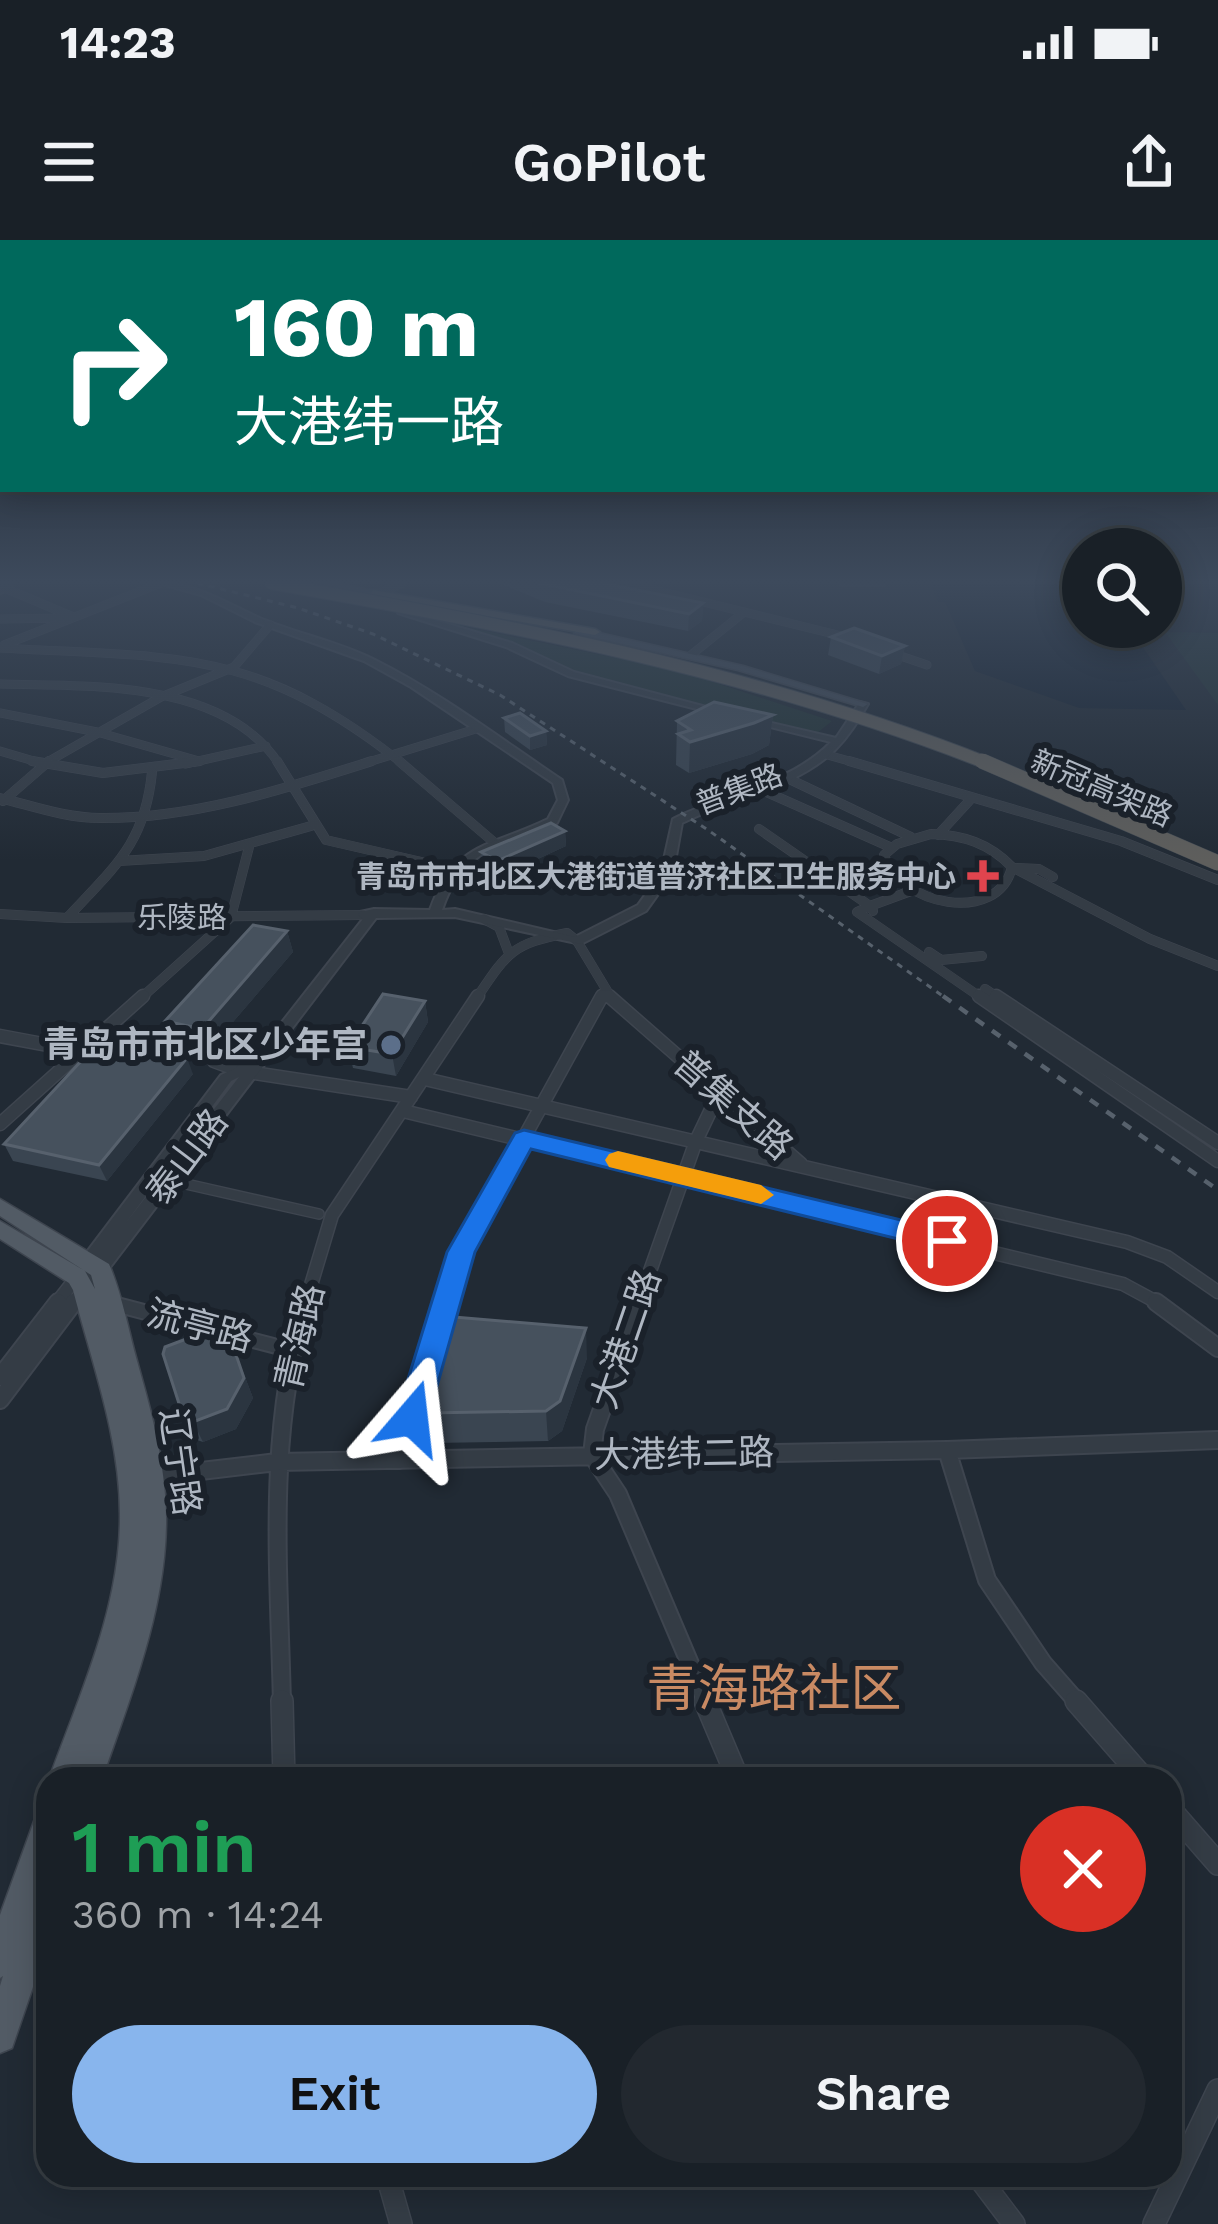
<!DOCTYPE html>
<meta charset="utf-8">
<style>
body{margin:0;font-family:"Work Sans","Noto Sans SC",sans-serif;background:#22282f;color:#f1f3f6;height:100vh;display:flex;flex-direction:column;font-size:45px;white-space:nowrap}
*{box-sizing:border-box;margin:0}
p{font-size:39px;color:#9fa3a7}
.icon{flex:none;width:66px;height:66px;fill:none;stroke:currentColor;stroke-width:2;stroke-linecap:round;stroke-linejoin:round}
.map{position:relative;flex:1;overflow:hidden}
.details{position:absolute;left:36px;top:1527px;width:1146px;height:420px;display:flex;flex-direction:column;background:#192027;border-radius:36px;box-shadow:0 6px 30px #0003,0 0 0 3px #373e44}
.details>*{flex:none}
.top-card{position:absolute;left:0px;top:0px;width:1218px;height:252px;box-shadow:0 6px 30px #0003,0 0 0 3px #373e44;background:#00695c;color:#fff;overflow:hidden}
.fabs{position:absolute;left:1062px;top:288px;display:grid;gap:24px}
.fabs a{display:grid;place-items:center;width:120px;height:120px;border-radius:50%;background:#192027;box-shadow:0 6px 30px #0003,0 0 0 3px #373e44;font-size:60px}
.pin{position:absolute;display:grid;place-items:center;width:102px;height:102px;color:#fff;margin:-51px;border:6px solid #fff;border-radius:50%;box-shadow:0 3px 12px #0007}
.me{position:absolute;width:132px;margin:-66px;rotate:17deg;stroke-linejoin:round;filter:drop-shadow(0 0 9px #0008)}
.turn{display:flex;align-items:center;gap:42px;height:252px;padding:0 36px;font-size:54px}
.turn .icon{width:156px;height:156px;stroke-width:2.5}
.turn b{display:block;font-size:84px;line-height:102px}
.round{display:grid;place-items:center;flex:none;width:126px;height:126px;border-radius:63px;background:#22282f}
.headline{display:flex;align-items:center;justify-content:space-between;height:204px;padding:0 36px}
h1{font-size:72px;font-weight:600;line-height:90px;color:#1e9e55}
.cta{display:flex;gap:24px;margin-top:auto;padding:24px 36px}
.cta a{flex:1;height:138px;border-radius:72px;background:#88b5ed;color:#111;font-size:48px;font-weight:600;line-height:138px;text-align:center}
.cta a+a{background:#22282f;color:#f1f3f6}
.status{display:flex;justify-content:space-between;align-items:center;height:84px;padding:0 60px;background:#192027;direction:ltr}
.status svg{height:33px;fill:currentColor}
header{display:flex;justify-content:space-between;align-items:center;height:156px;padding:0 36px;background:#192027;font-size:54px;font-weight:600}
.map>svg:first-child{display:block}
</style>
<div class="status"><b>14:23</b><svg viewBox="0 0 49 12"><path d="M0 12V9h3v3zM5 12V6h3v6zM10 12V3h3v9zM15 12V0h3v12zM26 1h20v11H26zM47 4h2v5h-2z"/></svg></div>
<header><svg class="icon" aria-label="menu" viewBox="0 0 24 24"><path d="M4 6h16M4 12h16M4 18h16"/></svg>GoPilot<svg class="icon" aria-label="share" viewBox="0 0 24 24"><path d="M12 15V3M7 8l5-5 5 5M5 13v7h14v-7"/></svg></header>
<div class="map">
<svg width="1218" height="1984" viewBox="0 0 1218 1984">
<rect width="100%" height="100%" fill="#212a34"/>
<!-- green -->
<path fill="#233436" d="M 456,385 L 680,431 L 832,481 L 816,494 L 582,436 Z
M 1165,392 L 1218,393 L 1218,465 Z"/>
<!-- water -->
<path fill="#162231" d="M 930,343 L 1083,343 L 1083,387 L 1129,387 L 1186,470 L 1079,468 L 975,431 L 945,362 L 938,362 Z"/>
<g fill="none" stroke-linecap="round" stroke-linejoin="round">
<!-- pedestrian casing -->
<g stroke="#3e454f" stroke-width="12">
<path id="pedestrian" d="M 186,944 L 319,974"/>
</g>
<!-- minor-far4 casing -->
<g stroke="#3e454f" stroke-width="9">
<path id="minor-far4" d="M 626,343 L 854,399
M 7,349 L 71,376
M 364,360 L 403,343
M 0,379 L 67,378
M 4,405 L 161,343
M 0,408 C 178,418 255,407 403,524
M 886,411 L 927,425
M 691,415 L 743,373
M 0,444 C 89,446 224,440 279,524
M 0,473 L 97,492 L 199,521
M 0,511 L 44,524
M 824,514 L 860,524
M 44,524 L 161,457 L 234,427 L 270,385
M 185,524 L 266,506
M 362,524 L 479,488"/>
</g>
<!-- minor-far3 casing -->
<g stroke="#3e454f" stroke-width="10">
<path id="minor-far3" d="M 32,521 L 103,533 L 200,521
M 277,521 L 326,600 L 452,629
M 399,521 L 496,604
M 849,521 L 1121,601 L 1218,640
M 787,538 L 911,597
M 762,550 L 890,607
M 0,558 C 33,566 66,578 100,578 C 193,579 284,549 372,521
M 3,561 L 49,521
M 759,589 L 870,666 L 857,672 L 983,759
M 931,594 C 963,595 989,603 1012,627 C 998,686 898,665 884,615 L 897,604 Z
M 938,595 L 970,560
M 119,621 L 204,616 L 311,586
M 1012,627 L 1150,699 L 1218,726
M 1017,628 L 1039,629 L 1053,637
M 873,671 L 870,666 L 911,651
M 0,674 L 67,678 L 363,675
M 67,678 C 114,627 145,604 152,532
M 484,679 L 499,687 L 508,711
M 929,712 L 941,720 L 982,716
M 985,749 L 1000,759
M 140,759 L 231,677 L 249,607
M 476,759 C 507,713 511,704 567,693 L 577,701 L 612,759
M 600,759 L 604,752"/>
</g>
<!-- minor-far2 casing -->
<g stroke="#3e454f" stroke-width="15">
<path id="minor-far2" d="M 609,756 L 801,924
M 979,756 L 1218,921
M 996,756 L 1218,903
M 0,796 L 80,811
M 214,821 L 241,831 L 411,857
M 425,839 L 1127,1002 L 1167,1017 L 1218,1052
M 403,871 L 1123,1044 L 1162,1065
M 0,884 L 143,756
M 55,1065 L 77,1037
M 72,1065 L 84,1049
M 305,1065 L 332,975 L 478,756
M 445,1065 L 461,1012 L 602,756
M 638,1065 L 696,901 L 718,855"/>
</g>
<!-- minor-far1 casing -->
<g stroke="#3e454f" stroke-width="20">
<path id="minor-far1" d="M 640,1062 L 595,1189 L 592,1215 L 618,1254 L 707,1464
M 1156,1062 L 1218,1108
M 0,1137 L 58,1062
M 0,1160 L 74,1062
M 947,1210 L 987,1340 L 1043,1423 L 1079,1464
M 400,1220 L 446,1062
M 150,1237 L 277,1222 L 947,1210 L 1218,1200
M 282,1464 C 279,1330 266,1193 306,1062"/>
</g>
<!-- minor casing -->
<g stroke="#3e454f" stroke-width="24">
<path id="minor" d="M 282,1461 L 284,1539
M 705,1461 L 738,1539
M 1076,1461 L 1144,1539
M 1170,1569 L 1218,1624
M 387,1935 L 401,1984
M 977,1935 L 1014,1984
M 1154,1984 L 1218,1850"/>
</g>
<!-- tertiary casing -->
<g stroke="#3e454f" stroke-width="4">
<path id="tertiary" d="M 4,343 L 12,343 L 11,349 L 0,353 Z
M 158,343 C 198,343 227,364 262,379 C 299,394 339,402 375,420 C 441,453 501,499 562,540 L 568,560 L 557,583 C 501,610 465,603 442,670 L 455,669 L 575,697 L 638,665 L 661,633 L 673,579 C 723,554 791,544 831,502 L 746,481 L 746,477 L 836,498 L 860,462 L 868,464 C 858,481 849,496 835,510 C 795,549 731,558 682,583 L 673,633 L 646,671 L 581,704 L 455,677 L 376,678 L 95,1047 L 114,1057 L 297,1105 L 300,1110 L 297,1115 L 291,1117 L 103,1068 L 78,1054 L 75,1049 L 86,1034 L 76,1034 L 74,1029 L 221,835 L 236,828 L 247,814 L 257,814 L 363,679 L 358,675 L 360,672 L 374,669 L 430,670 C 454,601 491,607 548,579 L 558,560 L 553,543 L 411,447 L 364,421 L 255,382 L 201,355 ZM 239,837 L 125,984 L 231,841 Z
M 398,369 L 512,403 L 574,432 L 729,473 L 724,476 L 568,436 L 506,407 L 398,373 Z"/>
</g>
<!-- secondary casing -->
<g stroke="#3e454f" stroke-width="3">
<path id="secondary" d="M 319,343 L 338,343 L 394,356 L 390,359 Z
M 577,388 L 743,426 L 868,464 L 863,467 L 738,430 L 574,393 Z"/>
</g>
<!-- primary casing -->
<g stroke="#3e454f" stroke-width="3">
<path id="primary" d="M 0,959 L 109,1024 C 122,1054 128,1089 137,1121 C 149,1164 162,1209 165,1255 C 173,1352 133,1449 102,1539 L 49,1539 C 80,1454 121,1366 120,1274 C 120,1198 92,1123 73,1050 L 69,1043 L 0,999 L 0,981 L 85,1031 L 95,1049 L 91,1035 L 0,976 Z
M 48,1568 L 48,1629 L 45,1639 L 48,1638 L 48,1703 L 12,1808 L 0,1813 L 0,1746 L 3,1736 L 0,1738 L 0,1675 L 37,1573 Z"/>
</g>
<!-- trunk casing -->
<g stroke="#3f4750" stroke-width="3">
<path id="trunk" d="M 373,350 L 595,389 L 600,392 L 595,395 L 369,355 Z"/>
</g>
<!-- pedestrian -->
<use href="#pedestrian" stroke="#343c45" stroke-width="9"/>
<!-- minor-far4 -->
<use href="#minor-far4" stroke="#343c45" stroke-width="8"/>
<!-- minor-far3 -->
<use href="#minor-far3" stroke="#343c45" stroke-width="9"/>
<!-- minor-far2 -->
<use href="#minor-far2" stroke="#343c45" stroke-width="12"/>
<!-- minor-far1 -->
<use href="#minor-far1" stroke="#343c45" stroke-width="16"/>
<!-- minor -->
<use href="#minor" stroke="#343c45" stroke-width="21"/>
<!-- tertiary -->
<use href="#tertiary" fill="#343c45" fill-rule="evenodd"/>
<!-- secondary -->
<use href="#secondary" fill="#434c58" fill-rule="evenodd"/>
<!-- primary -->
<use href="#primary" fill="#525b65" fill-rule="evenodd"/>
<!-- trunk -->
<use href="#trunk" fill="#5e5e5c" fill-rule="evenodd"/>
<!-- rail-far1 -->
<path stroke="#57616c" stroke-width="3" stroke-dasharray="6 6" stroke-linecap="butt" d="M 197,343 L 298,368 L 373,394 L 500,455 L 708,590 L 947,759"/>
<!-- rail -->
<path stroke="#57616c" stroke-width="4.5" stroke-dasharray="10 10" stroke-linecap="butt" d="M 943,756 L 1218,950"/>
<!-- trunk-bridge-far1 casing -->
<g stroke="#3f4750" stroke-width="14" stroke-linecap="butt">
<path id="trunk-bridge-far1" d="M 271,343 C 517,386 756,432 989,524"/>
</g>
<!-- trunk-bridge casing -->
<g stroke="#3f4750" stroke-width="16" stroke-linecap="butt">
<path id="trunk-bridge" d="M 982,521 L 1218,623"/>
</g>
<!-- trunk-bridge-far1 -->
<use href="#trunk-bridge-far1" stroke="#5e5e5c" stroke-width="12"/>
<!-- trunk-bridge -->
<use href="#trunk-bridge" stroke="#5e5e5c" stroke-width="15"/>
</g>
<!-- wall -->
<path fill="#3a4551" d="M 499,343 L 602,343 L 703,363 L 702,381 L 688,391 L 545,362 Z
M 839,343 L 886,343 L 885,347 L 839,347 Z
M 831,397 L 905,406 L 901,424 L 879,434 L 828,415 Z
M 773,475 L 769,505 L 752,514 L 689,533 L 676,525 L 677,481 Z
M 504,478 L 546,491 L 547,505 L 530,510 L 505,492 Z
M 565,591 L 566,606 L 499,637 L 482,627 L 481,612 Z
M 287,691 L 293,712 L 209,810 L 172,803 L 165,781 Z
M 425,761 L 428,782 L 396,836 L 353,828 L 348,807 Z
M 104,822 L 193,834 L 107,941 L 13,921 L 4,904 Z
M 232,1103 L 253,1158 L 236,1189 L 203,1202 L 194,1199 L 184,1179 Z
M 587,1118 L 562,1191 L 548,1201 L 434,1203 L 425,1194 L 418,1164 Z"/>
<!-- shaded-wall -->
<path fill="#2b3540" d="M 703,363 L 702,381 L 688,391 L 689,374 Z
M 905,406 L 901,424 L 879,434 L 882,416 Z
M 773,475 L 769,505 L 752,514 L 689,533 L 690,502 Z
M 546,491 L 547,505 L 530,510 L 530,496 Z
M 565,591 L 566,606 L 499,637 L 497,621 Z
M 287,691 L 293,712 L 209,810 L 202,789 Z
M 425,761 L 428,782 L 396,836 L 392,814 Z
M 187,818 L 193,834 L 107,941 L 99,925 Z
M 586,1088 L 587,1118 L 562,1191 L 548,1201 L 546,1171 Z
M 232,1103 L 253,1158 L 236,1189 L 203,1202 L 193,1182 Z"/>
<!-- building -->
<path fill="#46515d" stroke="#57616d" stroke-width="3" d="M 539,343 L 602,343 L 703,363 L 689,374 Z
M 854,388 L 905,406 L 882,416 L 831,397 Z
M 714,462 L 773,475 L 754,483 L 690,502 L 678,494 L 691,490 L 677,481 Z
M 520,473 L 546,491 L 530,496 L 504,478 Z
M 551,583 L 565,591 L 497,621 L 481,612 Z
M 253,685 L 287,691 L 202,789 L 165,781 Z
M 383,754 L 425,761 L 392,814 L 348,807 Z
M 120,805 L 187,818 L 99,925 L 4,904 L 84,818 L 104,822 Z
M 442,1076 L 586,1088 L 560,1161 L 546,1171 L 427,1173 L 418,1164 Z
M 194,1096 L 232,1103 L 244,1138 L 227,1169 L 193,1182 L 184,1179 L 163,1114 L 165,1107 Z"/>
<!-- sky -->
<linearGradient id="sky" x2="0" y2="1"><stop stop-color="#12171d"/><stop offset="0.55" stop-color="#3d4a5c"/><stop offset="1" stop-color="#3d4a5c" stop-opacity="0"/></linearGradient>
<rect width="1218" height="621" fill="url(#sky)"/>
<!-- route -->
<path fill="#1a73e8" stroke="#114b97" stroke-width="3" d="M 524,890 L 947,991 L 961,1001 L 947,1011 L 531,909 L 475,1012 L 428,1178 L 423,1188 L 412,1192 L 401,1188 L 396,1178 L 447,1012 L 515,893 Z"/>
<!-- slow -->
<path fill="#f59e0b" d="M 618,911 L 761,945 L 774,955 L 761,964 L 609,927 L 605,920 L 609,914 Z"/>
<!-- markers -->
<path fill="#e0444e" stroke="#1a212a" stroke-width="4.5" d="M977 618h12v12h12v12h-12v12h-12v-12h-12v-12h12z"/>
<circle fill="#5c6f8a" stroke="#1a212a" stroke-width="4.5" cx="391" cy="805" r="12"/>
<g text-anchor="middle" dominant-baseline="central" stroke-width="12" stroke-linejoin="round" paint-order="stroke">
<!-- far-street labels -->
<g font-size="30" fill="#afb7c2" stroke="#1a212a">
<text transform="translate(1102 548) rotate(23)">新冠高架路</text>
<text transform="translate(739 549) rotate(-21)">普集路</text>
<text x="182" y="677">乐陵路</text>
</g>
<!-- far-poi labels -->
<g font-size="30" font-weight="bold" fill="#afb7c2" stroke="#1a212a" text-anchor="end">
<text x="956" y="636">青岛市市北区大港街道普济社区卫生服务中心</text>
</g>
<!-- poi labels -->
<g font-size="36" font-weight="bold" fill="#afb7c2" stroke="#1a212a" text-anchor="end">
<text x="367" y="805">青岛市市北区少年宫</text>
</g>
<!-- street labels -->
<g font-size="36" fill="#afb7c2" stroke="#1a212a">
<text transform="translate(733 865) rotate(41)">普集支路</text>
<text transform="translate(187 917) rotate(-53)">泰山路</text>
<text transform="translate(200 1086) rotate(15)">流亭路</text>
<text transform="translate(300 1097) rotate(-77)">青海路</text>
<text transform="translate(626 1099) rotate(-71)">大港二路</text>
<text transform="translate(684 1214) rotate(-1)">大港纬二路</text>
<text transform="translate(180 1222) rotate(82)">辽宁路</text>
</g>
<!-- near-quarter labels -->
<g font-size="51" fill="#c98a63" stroke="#1a212a">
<text x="774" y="1448">青海路社区</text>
</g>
</g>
</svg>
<div class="fabs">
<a><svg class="icon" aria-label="search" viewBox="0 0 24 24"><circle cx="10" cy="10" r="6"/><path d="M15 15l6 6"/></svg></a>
</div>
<div class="pin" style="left:947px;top:1001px;background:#d93025"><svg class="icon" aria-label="arrive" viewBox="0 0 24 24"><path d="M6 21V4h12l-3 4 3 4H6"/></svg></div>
<svg class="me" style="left:412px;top:1178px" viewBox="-20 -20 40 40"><path d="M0-17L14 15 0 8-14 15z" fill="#1a73e8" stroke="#fff" stroke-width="4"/></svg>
<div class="top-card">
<div class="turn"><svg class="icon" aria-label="right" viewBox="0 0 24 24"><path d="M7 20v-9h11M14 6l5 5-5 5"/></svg><div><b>160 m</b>大港纬一路</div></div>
</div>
<section class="details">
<div class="headline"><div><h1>1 min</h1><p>360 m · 14:24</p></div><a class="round" style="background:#d93025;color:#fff"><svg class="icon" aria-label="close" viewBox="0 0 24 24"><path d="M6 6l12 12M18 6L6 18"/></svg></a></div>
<div class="cta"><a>Exit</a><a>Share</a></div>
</section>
</div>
